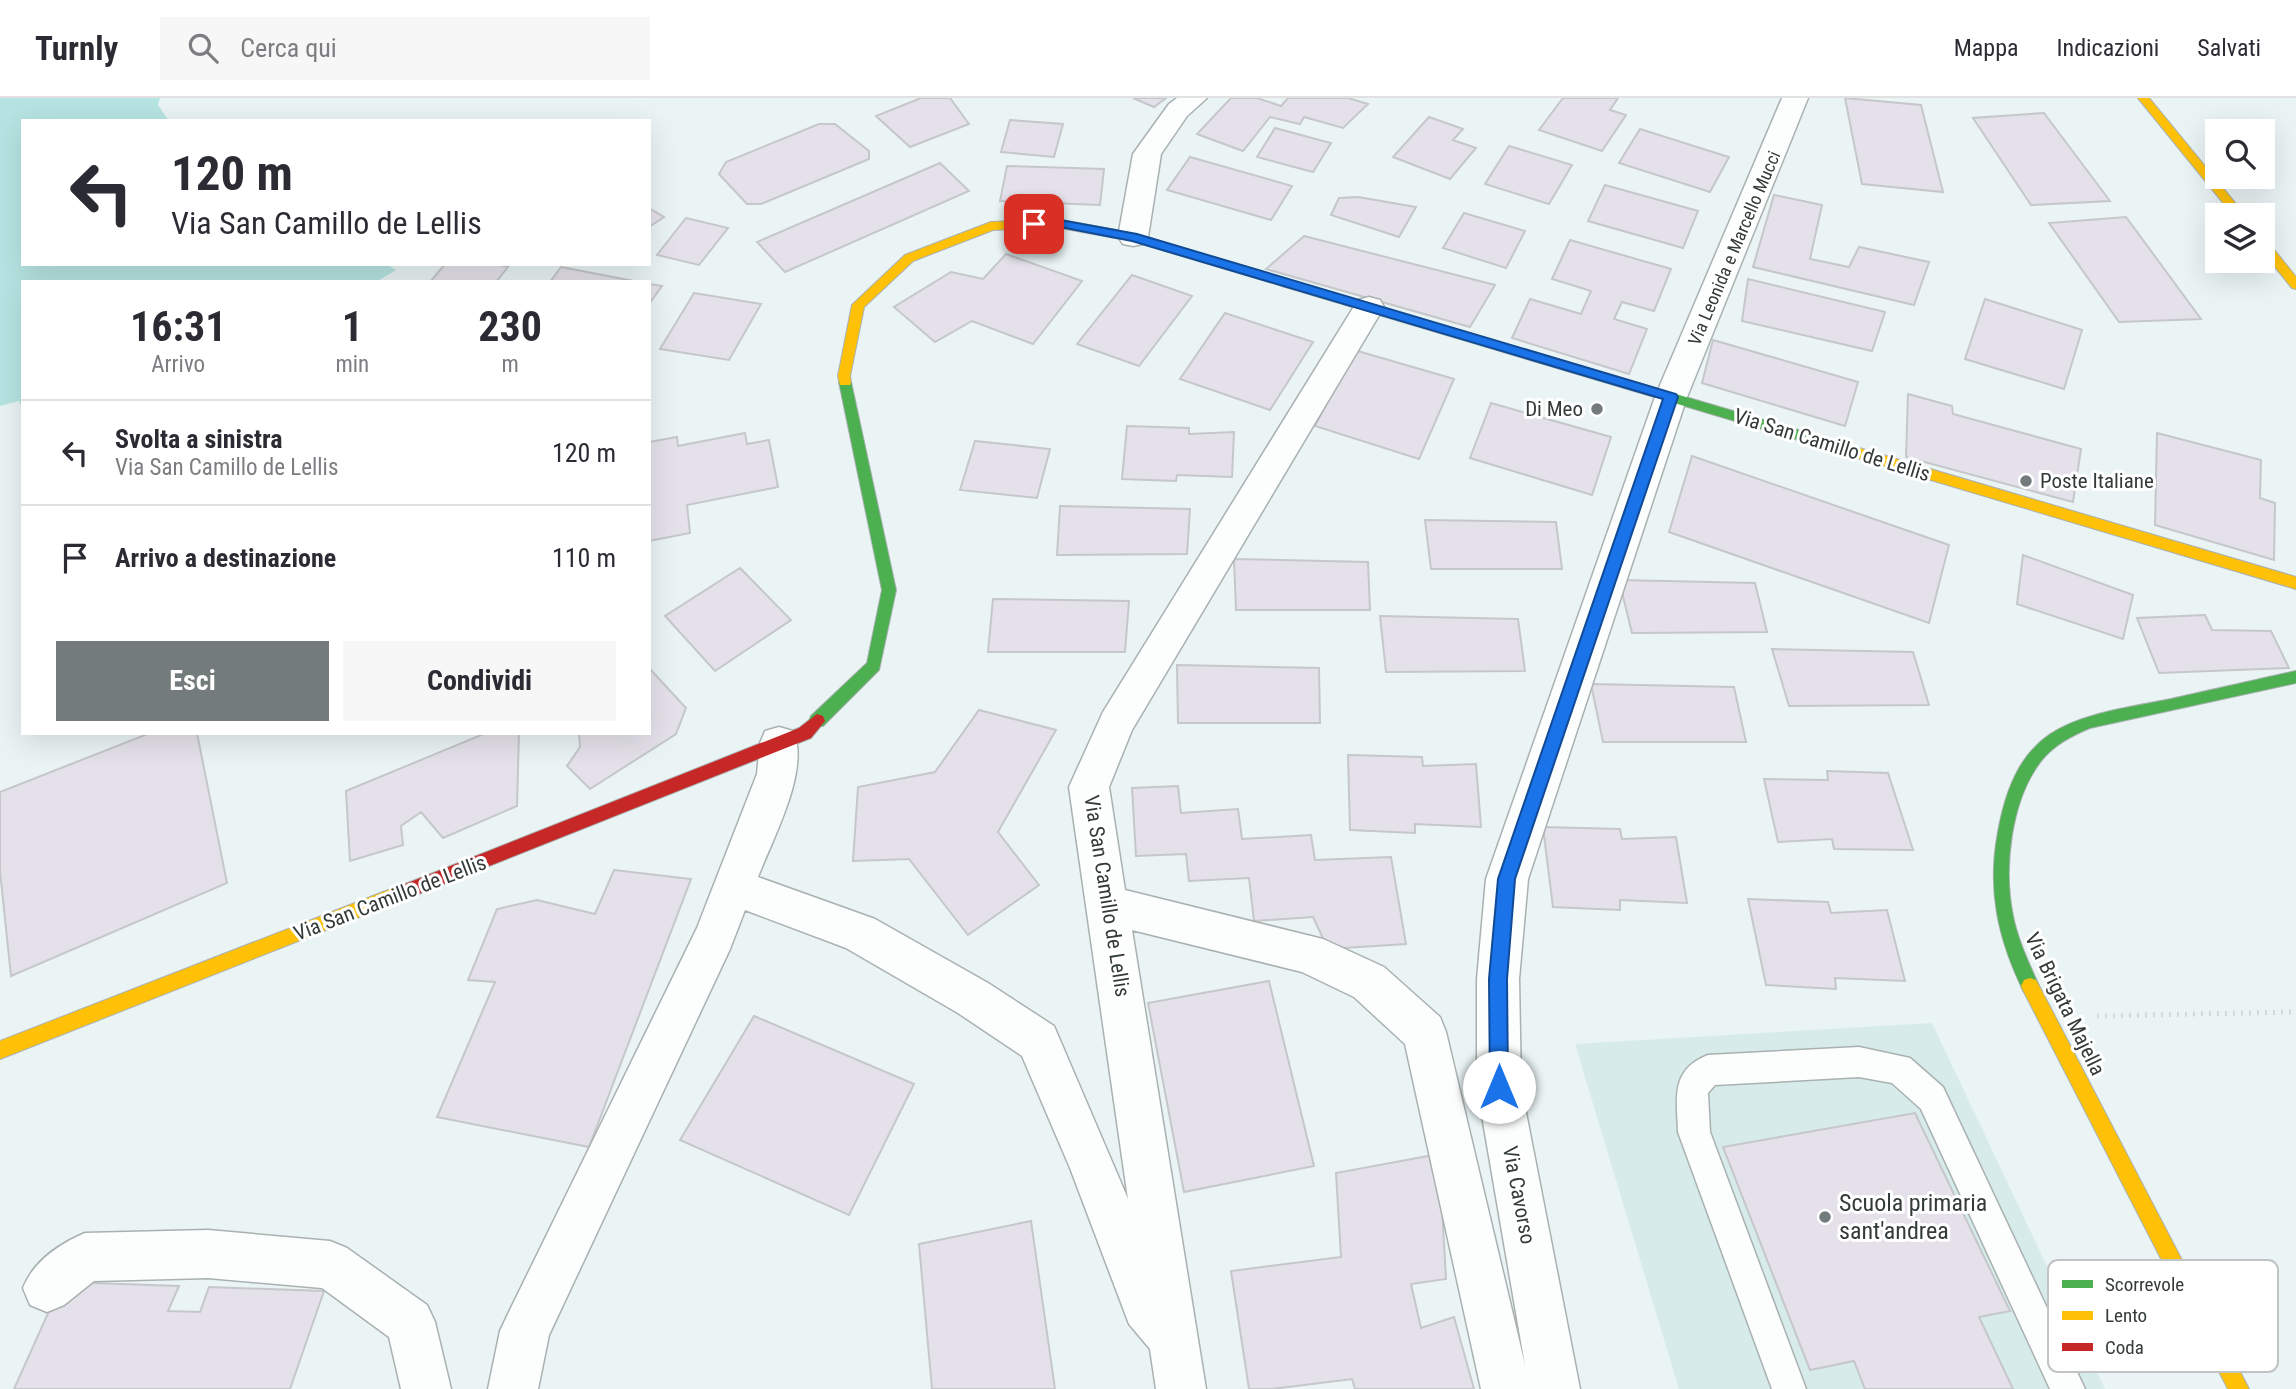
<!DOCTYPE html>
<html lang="it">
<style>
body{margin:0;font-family:"Roboto Condensed",sans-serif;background:#f7f7f7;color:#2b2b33;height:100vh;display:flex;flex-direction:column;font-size:26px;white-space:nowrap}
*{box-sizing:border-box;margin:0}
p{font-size:23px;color:#7c7c81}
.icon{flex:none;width:38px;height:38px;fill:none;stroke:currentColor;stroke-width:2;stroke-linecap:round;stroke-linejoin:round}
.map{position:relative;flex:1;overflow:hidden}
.side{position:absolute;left:21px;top:182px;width:630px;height:455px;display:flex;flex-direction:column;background:#fff;border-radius:0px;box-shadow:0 7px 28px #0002}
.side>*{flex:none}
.hud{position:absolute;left:21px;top:21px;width:630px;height:147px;border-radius:0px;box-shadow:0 7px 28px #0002;background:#fff;color:#2b2b33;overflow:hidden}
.controls{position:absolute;left:2205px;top:21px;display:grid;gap:14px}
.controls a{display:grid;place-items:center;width:70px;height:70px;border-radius:0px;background:#fff;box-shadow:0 7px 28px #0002;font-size:35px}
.pin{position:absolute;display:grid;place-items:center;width:60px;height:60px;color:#fff;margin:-30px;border-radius:14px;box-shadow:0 4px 10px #0006}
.me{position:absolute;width:77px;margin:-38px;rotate:0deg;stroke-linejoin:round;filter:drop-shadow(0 0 5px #0008)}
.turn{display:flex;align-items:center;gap:24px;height:147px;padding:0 35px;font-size:32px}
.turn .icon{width:91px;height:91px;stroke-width:2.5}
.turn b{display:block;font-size:49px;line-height:60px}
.eta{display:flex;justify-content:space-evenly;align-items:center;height:119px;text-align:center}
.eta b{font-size:42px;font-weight:700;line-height:49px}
.primary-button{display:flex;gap:14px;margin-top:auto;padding:14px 35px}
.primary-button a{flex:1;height:80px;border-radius:0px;background:#737c7b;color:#fff;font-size:28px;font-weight:700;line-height:80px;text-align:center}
.primary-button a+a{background:#f7f7f7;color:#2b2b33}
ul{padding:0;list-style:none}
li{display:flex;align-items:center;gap:21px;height:105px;padding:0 35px;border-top:2px solid #e1e1e2}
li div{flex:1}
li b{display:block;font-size:26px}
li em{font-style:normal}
header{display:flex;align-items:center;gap:42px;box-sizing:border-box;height:98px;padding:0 35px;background:#fff;border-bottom:2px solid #e1e1e2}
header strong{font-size:33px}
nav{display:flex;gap:38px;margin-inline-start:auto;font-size:24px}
.search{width:490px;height:63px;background:#f7f7f7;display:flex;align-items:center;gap:18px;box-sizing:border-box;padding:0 24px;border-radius:0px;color:#7c7c81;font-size:26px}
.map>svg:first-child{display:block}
</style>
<header>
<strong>Turnly</strong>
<div class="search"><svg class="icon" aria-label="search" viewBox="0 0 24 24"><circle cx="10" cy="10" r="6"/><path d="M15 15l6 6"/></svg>Cerca qui</div>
<nav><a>Mappa</a><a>Indicazioni</a><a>Salvati</a></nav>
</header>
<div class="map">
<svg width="2296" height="1291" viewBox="0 0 2296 1291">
<rect width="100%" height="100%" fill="#eaf4f4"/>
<!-- built -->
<path fill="#d6ebea" d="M 1932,925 L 2105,1291 L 1679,1291 L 1575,946 Z"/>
<!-- green -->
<path fill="#b6e4e2" d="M 0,0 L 160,0 L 158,7 L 169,23 L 23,23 L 23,166 L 386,166 L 396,172 L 376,184 L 23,184 L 23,312 L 19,303 L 0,308 Z"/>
<!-- building -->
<path fill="#e4e1ea" stroke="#c5c7ca" stroke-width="2" d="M 921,0 L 950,0 L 969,26 L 910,49 L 876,18 Z
M 1133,0 L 1166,0 L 1154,9 Z
M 1231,0 L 1257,0 L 1281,8 L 1288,0 L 1348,0 L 1368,6 L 1343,30 L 1304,19 L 1300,26 L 1270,19 L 1243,53 L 1197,36 Z
M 1563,0 L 1618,0 L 1610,12 L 1626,17 L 1602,53 L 1539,32 Z
M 1845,0 L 1921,7 L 1943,94 L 1862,86 Z
M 2044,15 L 2110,103 L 2031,107 L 1973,20 Z
M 1429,19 L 1463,31 L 1453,42 L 1476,50 L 1450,81 L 1393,59 Z
M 1010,22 L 1063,26 L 1054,59 L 1001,54 Z
M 819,26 L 835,26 L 869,53 L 869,61 L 761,106 L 747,106 L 719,76 L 726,64 Z
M 1275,30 L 1331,45 L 1313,74 L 1257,59 Z
M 1640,31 L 1729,59 L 1710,94 L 1619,65 Z
M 1509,48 L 1572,67 L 1549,106 L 1485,86 Z
M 1190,59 L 1292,88 L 1271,122 L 1167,92 Z
M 940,65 L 969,93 L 785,174 L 757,144 Z
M 1007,68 L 1104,71 L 1100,107 L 1000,103 Z
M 1605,87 L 1698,113 L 1683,150 L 1588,123 Z
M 1774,97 L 1822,107 L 1810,161 L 1849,169 L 1859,149 L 1929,164 L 1914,207 L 1753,169 Z
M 1358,99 L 1416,109 L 1399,139 L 1331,117 L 1339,100 Z
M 649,110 L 664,119 L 649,129 Z
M 1464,115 L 1525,133 L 1506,170 L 1443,150 Z
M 2126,119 L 2201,221 L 2119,224 L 2049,125 Z
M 686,120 L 728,130 L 699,167 L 657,157 Z
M 1304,138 L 1495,187 L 1470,229 L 1266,171 Z
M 1570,142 L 1671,171 L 1654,213 L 1622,204 L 1614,221 L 1647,231 L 1629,276 L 1512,240 L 1530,201 L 1581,216 L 1591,193 L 1552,181 Z
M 1006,156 L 1082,183 L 1033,246 L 972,223 L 935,244 L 894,209 L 951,174 L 983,181 Z
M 445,166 L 494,166 L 508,169 L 496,184 L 430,184 Z
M 561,169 L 639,184 L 550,184 Z
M 1132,177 L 1192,198 L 1139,268 L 1077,246 Z
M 1748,181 L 1885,214 L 1872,253 L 1742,223 Z
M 649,186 L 662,188 L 649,206 Z
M 694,195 L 761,206 L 729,262 L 660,251 Z
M 1985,201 L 2082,232 L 2064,291 L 1965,261 Z
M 1225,215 L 1313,244 L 1270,312 L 1180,281 Z
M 1713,242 L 1858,284 L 1845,328 L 1702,285 Z
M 1354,252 L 1454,281 L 1419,361 L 1315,328 Z
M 1908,296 L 1952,308 L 1953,316 L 2081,351 L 2073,404 L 1906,359 Z
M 1491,305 L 1611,339 L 1592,397 L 1470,360 Z
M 1127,328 L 1189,330 L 1189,336 L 1234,334 L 1232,379 L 1177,377 L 1176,383 L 1122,381 Z
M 745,335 L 747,346 L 769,342 L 778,389 L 687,407 L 690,435 L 649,443 L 649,344 L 677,339 L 678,348 Z
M 2157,335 L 2261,362 L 2260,400 L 2275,405 L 2274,462 L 2155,427 Z
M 975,343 L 1050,351 L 1037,400 L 960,392 Z
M 1692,358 L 1949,447 L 1929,525 L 1669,434 Z
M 1060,408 L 1190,411 L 1187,456 L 1057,457 Z
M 1425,422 L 1556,424 L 1562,471 L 1431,471 Z
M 2023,457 L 2133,497 L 2123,541 L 2017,506 Z
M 1234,461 L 1368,464 L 1370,512 L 1236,512 Z
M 740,470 L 791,522 L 715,573 L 665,518 Z
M 1619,482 L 1755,485 L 1767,534 L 1632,535 Z
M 993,501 L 1129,503 L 1125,554 L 988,554 Z
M 2205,517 L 2212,532 L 2271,533 L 2289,570 L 2159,575 L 2137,520 Z
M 1380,518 L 1518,521 L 1525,573 L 1386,574 Z
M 1772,551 L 1913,554 L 1929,607 L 1789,608 Z
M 1177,567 L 1319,570 L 1320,625 L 1178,625 Z
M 649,570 L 686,610 L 676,636 L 590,691 L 567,668 L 580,649 L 579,635 L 649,635 Z
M 1591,586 L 1734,589 L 1746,644 L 1603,644 Z
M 979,612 L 1056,632 L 998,734 L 1039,787 L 968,837 L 909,761 L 853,763 L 858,689 L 935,674 Z
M 150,635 L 197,635 L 227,785 L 11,878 L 0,773 L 0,694 Z
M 486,635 L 519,635 L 517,708 L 443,740 L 421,714 L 401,728 L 403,747 L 350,763 L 346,693 Z
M 1348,657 L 1422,659 L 1423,668 L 1476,666 L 1481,729 L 1415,726 L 1415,735 L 1350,732 Z
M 1827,673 L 1888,675 L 1913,752 L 1834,751 L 1832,741 L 1778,744 L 1764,681 L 1828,682 Z
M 1178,688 L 1181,715 L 1238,711 L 1242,741 L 1311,737 L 1315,762 L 1391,759 L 1406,846 L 1328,851 L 1313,819 L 1254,823 L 1249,780 L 1189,783 L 1186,756 L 1136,758 L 1132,690 Z
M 1543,729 L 1620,731 L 1622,741 L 1676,739 L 1687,805 L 1620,802 L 1620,812 L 1553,809 Z
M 614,772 L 691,781 L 589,1049 L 437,1019 L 495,884 L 468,882 L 497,811 L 537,802 L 595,816 Z
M 1748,801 L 1828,804 L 1831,815 L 1887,812 L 1905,883 L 1835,880 L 1836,891 L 1766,887 Z
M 1269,883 L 1314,1068 L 1184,1094 L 1148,905 Z
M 754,918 L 914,986 L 849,1117 L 680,1042 Z
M 1915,1015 L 2010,1213 L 1979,1219 L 2013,1291 L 1865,1291 L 1854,1263 L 1810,1272 L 1723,1049 Z
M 1439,1056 L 1446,1181 L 1411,1186 L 1421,1230 L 1454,1219 L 1474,1291 L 1355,1291 L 1352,1281 L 1272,1291 L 1249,1291 L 1231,1173 L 1341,1159 L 1336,1075 Z
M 1031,1123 L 1055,1291 L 932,1291 L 919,1146 Z
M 62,1184 L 179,1188 L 168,1213 L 200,1214 L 209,1189 L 324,1193 L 290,1291 L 14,1291 Z"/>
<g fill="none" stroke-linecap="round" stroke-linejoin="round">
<!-- lane casing -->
<g stroke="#a9b1b1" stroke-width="3">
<path id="lane" d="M 1859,949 L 1910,960 L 1943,989 L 2085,1291 L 2050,1291 L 1921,1011 L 1892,985 L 1859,979 L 1715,987 L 1708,995 L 1710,1034 L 1806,1291 L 1772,1291 L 1678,1034 C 1677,1000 1670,972 1708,957 Z"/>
</g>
<!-- street casing -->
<g stroke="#a9b1b1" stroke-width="3">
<path id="street" d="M 1177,0 L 1207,0 L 1187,18 L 1161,56 L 1148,139 L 1143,146 L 1133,148 L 1123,146 L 1118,139 L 1133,56 L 1169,6 Z
M 1782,0 L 1808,0 L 1687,299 L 1528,781 L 1519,881 L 1521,989 L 1580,1291 L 1481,1291 L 1405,946 L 1354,899 L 1302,874 L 1132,832 L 1206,1291 L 1156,1291 L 1150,1251 L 1129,1226 L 1070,1070 L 1022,958 L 958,915 L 846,850 L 745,812 L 730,851 L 549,1237 L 538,1291 L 488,1291 L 500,1233 L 508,1216 L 697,830 L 757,676 L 760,645 L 765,633 L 779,629 L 793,633 C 811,671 772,742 758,779 L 875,821 L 988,885 L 1054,928 L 1128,1101 L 1069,689 L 1103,614 L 1358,202 L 1369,199 L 1380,202 L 1384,209 L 1132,632 L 1109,689 L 1125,792 L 1323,841 L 1384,869 L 1440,919 L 1446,934 L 1525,1267 L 1477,989 L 1477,881 L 1486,781 L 1655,299 Z
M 208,1132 L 330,1143 L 347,1150 L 427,1207 L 435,1224 L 451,1291 L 401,1291 L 389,1239 L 322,1190 L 208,1180 L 94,1183 L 64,1207 L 47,1214 L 30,1207 L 23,1190 C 33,1164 59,1146 85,1135 Z"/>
</g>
<!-- fast casing -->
<g stroke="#a9b1b1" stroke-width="2">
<path id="fast" d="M 1286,181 L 1859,350 L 1866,355 L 1859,360 L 1282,188 L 1280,185 Z
M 845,279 L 851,284 L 896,492 L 879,572 L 823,628 L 811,628 L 809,623 L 811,618 L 867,565 L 882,492 L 839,284 Z
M 2296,573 L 2296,585 L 2090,630 C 2071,638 2054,647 2041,663 C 2011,702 2003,770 2013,818 C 2018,843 2029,865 2039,888 L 2036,894 L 2030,896 L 2024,894 C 1998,841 1987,792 1998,734 C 2018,622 2075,620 2171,601 C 2212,592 2254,582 2296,573 Z"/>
</g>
<!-- slow casing -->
<g stroke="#a9b1b1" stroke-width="2">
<path id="slow" d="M 2138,0 L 2149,0 L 2245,117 L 2233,117 Z
M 1055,121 L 1133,135 L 1290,182 L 1292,185 L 1286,189 L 1132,143 L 1055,129 L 993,132 L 913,163 L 864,209 L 850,278 L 851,284 L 850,287 L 840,287 L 838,278 L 852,207 L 905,157 L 991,124 Z
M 2263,142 L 2267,143 L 2296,179 L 2296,191 L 2292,190 L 2263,154 Z
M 1859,350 L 2296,479 L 2296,491 L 1854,359 L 1852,355 Z
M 396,789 L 402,792 L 404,797 L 402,802 L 0,961 L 0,943 Z
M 2030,880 L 2036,882 L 2249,1291 L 2228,1291 L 2024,894 L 2021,888 L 2024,882 Z"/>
</g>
<!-- jam casing -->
<g stroke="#a9b1b1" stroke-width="2">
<path id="jam" d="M 817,616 L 823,618 L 825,623 L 811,640 L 396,805 L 390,802 L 388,797 L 390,792 L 799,630 Z"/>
</g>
<!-- path -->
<path stroke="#d6d8d8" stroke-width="5" stroke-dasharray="2 6" stroke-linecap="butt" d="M 2097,918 L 2296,914"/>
<!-- lane -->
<use href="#lane" fill="#fcfdfd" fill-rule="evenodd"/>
<!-- street -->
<use href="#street" fill="#fcfdfd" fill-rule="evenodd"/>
<!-- fast -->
<use href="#fast" fill="#4caf50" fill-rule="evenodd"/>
<!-- slow -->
<use href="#slow" fill="#ffc107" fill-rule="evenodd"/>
<!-- jam -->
<use href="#jam" fill="#c62828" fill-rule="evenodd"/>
</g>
<!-- route -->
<path fill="#1a73e8" stroke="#114b97" stroke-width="2" d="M 1055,121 L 1137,136 L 1676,296 L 1678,299 L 1515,781 L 1507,881 L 1508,989 L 1505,995 L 1499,998 L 1492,995 L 1490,989 L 1489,881 L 1498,781 L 1663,301 L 1132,143 L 1055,128 L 1034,129 L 1028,126 L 1034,122 Z"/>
<!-- markers -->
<g fill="#737c7b" stroke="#fff" stroke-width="2.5">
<circle cx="1597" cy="311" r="7"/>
<circle cx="2026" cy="383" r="7"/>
<circle cx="1825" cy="1119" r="7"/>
</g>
<g text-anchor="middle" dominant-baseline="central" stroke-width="6" stroke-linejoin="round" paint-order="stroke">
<!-- far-street labels -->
<g font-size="18" fill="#333b3a" stroke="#fff">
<text transform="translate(1734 150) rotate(-67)">Via Leonida e Marcello Mucci</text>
</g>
<!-- poi labels -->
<g font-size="21" fill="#333b3a" stroke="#fff" text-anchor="end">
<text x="1583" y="311">Di Meo</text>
<text x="2040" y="383" text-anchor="start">Poste Italiane</text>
</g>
<!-- street labels -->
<g font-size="21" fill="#333b3a" stroke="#fff">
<text transform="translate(1832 347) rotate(17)">Via San Camillo de Lellis</text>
<text transform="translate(1107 798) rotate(81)">Via San Camillo de Lellis</text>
<text transform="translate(390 800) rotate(-21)">Via San Camillo de Lellis</text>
<text transform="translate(2065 906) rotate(64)">Via Brigata Majella</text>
<text transform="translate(1519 1097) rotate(79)">Via Cavorso</text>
</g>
<!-- near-poi labels -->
<g font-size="24" fill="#333b3a" stroke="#fff" text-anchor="start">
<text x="1839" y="1105">Scuola primaria<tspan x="1839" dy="28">sant'andrea</tspan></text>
</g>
</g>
<!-- legend -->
<rect x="2048" y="1162" width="230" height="112" rx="10" fill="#fff" stroke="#c2c4c4" stroke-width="2"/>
<rect x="2062" y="1182" width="31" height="8" fill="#4caf50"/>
<rect x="2062" y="1213" width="31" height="9" fill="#ffc107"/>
<rect x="2062" y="1245" width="31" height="8" fill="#c62828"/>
<g font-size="19" fill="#333b3a">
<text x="2105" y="1193">Scorrevole</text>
<text x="2105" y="1224">Lento</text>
<text x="2105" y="1256">Coda</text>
</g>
</svg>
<div class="controls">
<a><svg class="icon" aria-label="search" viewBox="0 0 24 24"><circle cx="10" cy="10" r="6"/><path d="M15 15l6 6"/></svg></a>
<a><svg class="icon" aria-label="layers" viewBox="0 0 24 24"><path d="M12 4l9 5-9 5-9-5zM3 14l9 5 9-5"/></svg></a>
</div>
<div class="pin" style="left:1034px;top:126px;background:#d93025"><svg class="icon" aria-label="arrive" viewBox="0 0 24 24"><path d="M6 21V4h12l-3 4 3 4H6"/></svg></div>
<svg class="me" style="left:1499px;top:989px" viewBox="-20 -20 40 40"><circle r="19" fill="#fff"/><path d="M0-13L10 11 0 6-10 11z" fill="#1a73e8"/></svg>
<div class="hud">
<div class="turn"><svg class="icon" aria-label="left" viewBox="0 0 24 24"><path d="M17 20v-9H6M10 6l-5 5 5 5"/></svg><div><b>120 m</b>Via San Camillo de Lellis</div></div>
</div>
<section class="side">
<div class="eta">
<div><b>16:31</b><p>Arrivo</p></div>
<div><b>1</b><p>min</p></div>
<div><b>230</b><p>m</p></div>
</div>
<ul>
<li><svg class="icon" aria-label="left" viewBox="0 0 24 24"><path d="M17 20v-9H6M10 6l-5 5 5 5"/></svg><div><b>Svolta a sinistra</b><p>Via San Camillo de Lellis</p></div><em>120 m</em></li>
<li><svg class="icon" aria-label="arrive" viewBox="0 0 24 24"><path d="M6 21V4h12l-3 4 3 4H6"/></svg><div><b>Arrivo a destinazione</b></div><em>110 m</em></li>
</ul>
<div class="primary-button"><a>Esci</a><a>Condividi</a></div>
</section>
</div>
